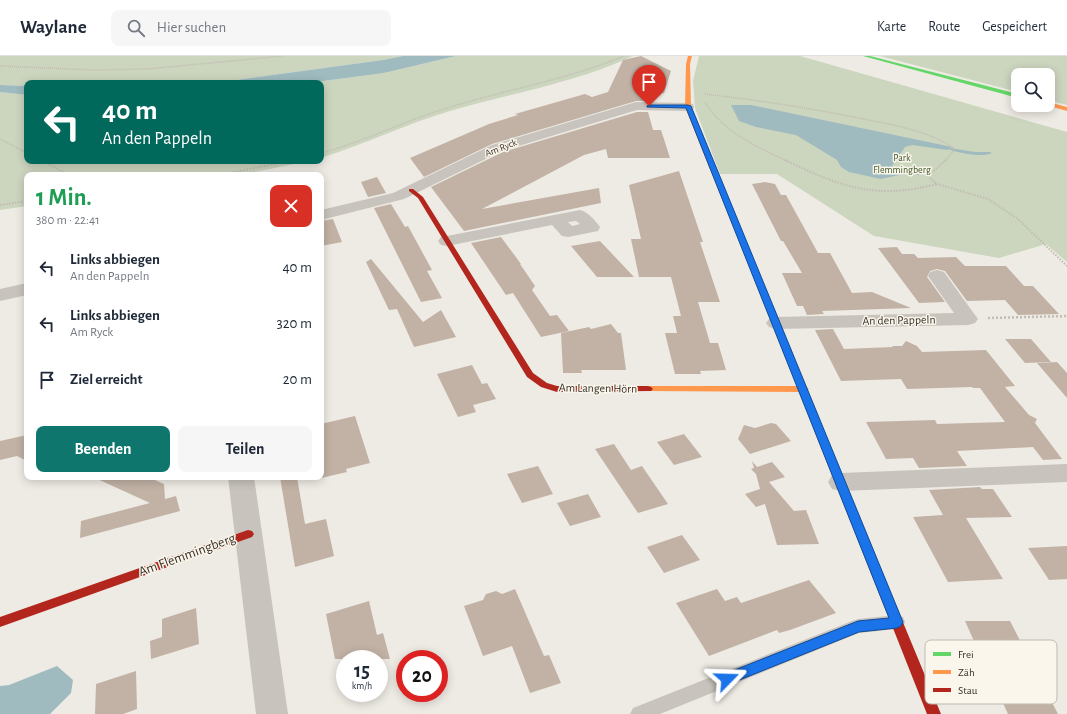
<!DOCTYPE html>
<html lang="de">
<meta charset="utf-8">
<style>
body{margin:0;font-family:"Alegreya Sans",sans-serif;background:#f6f6f7;color:#1f2937;height:100vh;display:flex;flex-direction:column;font-size:15px;white-space:nowrap}
*{box-sizing:border-box;margin:0}
p{font-size:13px;color:#747a83}
.icon{flex:none;width:22px;height:22px;fill:none;stroke:currentColor;stroke-width:2;stroke-linecap:round;stroke-linejoin:round}
.map{position:relative;flex:1;overflow:hidden}
.sheet{position:absolute;left:24px;top:116px;width:300px;height:308px;display:flex;flex-direction:column;background:#fff;border-radius:8px;box-shadow:0 2px 10px #0003}
.sheet>*{flex:none}
.banner{position:absolute;left:24px;top:24px;width:300px;height:84px;border-radius:8px;box-shadow:0 2px 10px #0003;background:#00695c;color:#fff;overflow:hidden}
.fabs{position:absolute;left:1011px;top:12px;display:grid;gap:8px}
.fabs a{display:grid;place-items:center;width:44px;height:44px;border-radius:8px;background:#fff;box-shadow:0 2px 10px #0003;font-size:20px}
.speed{position:absolute;left:336px;top:594px;display:flex;gap:8px;font-size:20px;font-weight:700;text-align:center}
.speed>*{display:grid;place-content:center;width:52px;height:52px;border-radius:50%;background:#fff;box-shadow:0 2px 10px #0003;line-height:1}
.speed small{font-size:10px;font-weight:400}
.speed .limit{border:6px solid #d22;background:#fff;color:#111}
.pin{position:absolute;display:grid;place-items:center;width:34px;height:34px;color:#fff;margin:-41px -17px;border-radius:50% 50% 50% 0;rotate:-45deg;box-shadow:0 0 4px #0007}
.pin .icon{rotate:45deg}
.me{position:absolute;width:44px;margin:-22px;rotate:68deg;stroke-linejoin:round;filter:drop-shadow(0 0 3px #0008)}
.turn{display:flex;align-items:center;gap:14px;height:84px;padding:0 12px;font-size:18px}
.turn .icon{width:52px;height:52px;stroke-width:2.5}
.turn b{display:block;font-size:28px;line-height:34px}
.round{display:grid;place-items:center;flex:none;width:42px;height:42px;border-radius:8px;background:#f6f6f7}
.headline{display:flex;align-items:center;justify-content:space-between;height:68px;padding:0 12px}
h1{font-size:24px;font-weight:700;line-height:30px;color:#1e9e55}
.primary-button{display:flex;gap:8px;margin-top:auto;padding:8px 12px}
.primary-button a{flex:1;height:46px;border-radius:8px;background:#0f766e;color:#fff;font-size:16px;font-weight:700;line-height:46px;text-align:center}
.primary-button a+a{background:#f6f6f7;color:#1f2937}
ul{padding:0;list-style:none}
li{display:flex;align-items:center;gap:12px;height:56px;padding:0 12px}
li div{flex:1}
li b{display:block;font-size:15px}
li em{font-style:normal}
header{display:flex;align-items:center;gap:24px;box-sizing:border-box;height:56px;padding:0 20px;background:#fff;border-bottom:1px solid #e0e1e3}
header strong{font-size:19px}
nav{display:flex;gap:22px;margin-inline-start:auto;font-size:14px}
.search{width:280px;height:36px;background:#f6f6f7;display:flex;align-items:center;gap:10px;box-sizing:border-box;padding:0 14px;border-radius:8px;color:#747a83;font-size:15px}
.map>svg:first-child{display:block}
</style>
<header>
<strong>Waylane</strong>
<div class="search"><svg class="icon" aria-label="search" viewBox="0 0 24 24"><circle cx="10" cy="10" r="6"/><path d="M15 15l6 6"/></svg>Hier suchen</div>
<nav><a>Karte</a><a>Route</a><a>Gespeichert</a></nav>
</header>
<div class="map">
<svg width="1067" height="658" viewBox="0 0 1067 658">
<rect width="100%" height="100%" fill="#eeebe4"/>
<!-- green -->
<path fill="#ccd5be" d="M 0,0 L 403,0 L 383,4 L 214,27 L 27,27 L 27,30 L 0,29 Z
M 456,0 L 633,0 C 576,27 511,37 450,55 C 406,68 365,88 321,102 L 321,27 L 308,27 L 384,17 Z
M 699,0 L 800,0 L 1067,76 L 1067,206 L 1046,188 L 999,202 L 874,180 L 777,118 L 720,118 L 695,52 L 693,25 Z
M 880,0 L 1067,0 L 1067,49 L 1048,44 L 1048,19 L 1018,19 L 1018,36 Z
M 0,36 L 27,39 L 27,105 L 308,105 L 241,119 L 27,119 L 27,150 L 0,154 Z"/>
<!-- water -->
<path fill="#9fbbc0" d="M 403,0 L 456,0 L 384,17 L 308,27 L 214,27 L 383,4 Z
M 0,29 L 27,30 L 27,39 L 0,36 Z
M 731,49 L 751,49 L 952,91 L 948,94 L 912,89 L 905,91 L 892,110 C 897,119 907,116 915,116 L 920,119 L 899,119 L 881,123 L 849,116 L 841,111 L 837,104 L 796,79 L 756,71 L 739,65 Z
M 57,610 L 73,624 L 71,637 L 50,658 L 0,658 L 0,630 L 9,629 Z"/>
<g fill="none" stroke-linecap="round" stroke-linejoin="round">
<!-- stream -->
<path fill="#9fbbc0" fill-rule="evenodd" d="M 950,92 L 975,96 L 990,96 L 992,97 C 980,102 962,97 950,94 Z"/>
</g>
<!-- building -->
<path fill="#c2b2a5" d="M 641,0 L 671,15 L 664,37 L 643,39 L 645,45 L 636,45 L 492,88 L 424,121 L 410,102 L 489,68 L 518,59 L 515,58 L 585,38 L 592,41 L 608,36 L 623,4 Z
M 637,56 L 648,56 L 653,74 L 661,74 L 670,102 L 608,102 L 606,93 L 584,99 L 482,153 L 599,132 L 601,147 L 464,175 L 431,131 L 503,96 Z
M 679,115 L 703,186 L 700,186 L 720,246 L 698,246 L 710,287 L 718,287 L 726,314 L 700,315 L 701,318 L 675,318 L 665,277 L 677,277 L 673,260 L 681,260 L 671,221 L 639,221 L 631,183 L 641,183 L 629,129 Z
M 377,121 L 386,137 L 368,141 L 361,126 Z
M 765,126 L 775,128 L 781,139 L 786,139 L 818,197 L 830,197 L 852,237 L 872,236 L 911,252 L 822,255 L 824,258 L 807,259 L 803,250 L 797,250 L 782,217 L 802,217 L 783,185 L 781,185 L 752,128 Z
M 391,148 L 405,171 L 408,170 L 432,214 L 427,215 L 442,242 L 421,246 L 374,152 Z
M 333,163 L 342,186 L 321,190 L 321,165 Z
M 501,181 L 521,208 L 520,208 L 535,230 L 532,234 L 550,260 L 557,259 L 569,275 L 541,281 L 513,237 L 506,239 L 471,187 Z
M 600,185 L 634,221 L 597,221 L 571,190 Z
M 897,191 L 902,198 L 914,198 L 918,202 L 956,201 L 965,210 L 1006,210 L 1024,230 L 1033,230 L 1059,258 L 1018,259 L 1005,244 L 967,245 L 945,215 L 937,213 L 930,215 L 927,221 L 945,246 L 919,247 L 878,192 Z
M 371,203 L 423,266 L 441,254 L 456,281 L 414,291 L 397,253 L 389,254 L 366,206 Z
M 611,268 L 618,277 L 621,277 L 626,314 L 581,314 L 582,317 L 563,317 L 561,277 L 589,271 L 591,273 Z
M 833,273 L 844,293 L 893,291 L 892,290 L 902,290 L 906,285 L 917,290 L 922,296 L 986,294 L 1015,330 L 1005,331 L 1029,359 L 1037,363 L 1035,367 L 1062,403 L 1043,404 L 1033,391 L 957,395 L 967,410 L 919,412 L 913,402 L 886,403 L 866,366 L 935,364 L 937,368 L 1005,366 L 980,332 L 973,332 L 972,331 L 907,333 L 901,323 L 841,325 L 815,274 Z
M 1005,283 L 1031,283 L 1051,306 L 1025,307 Z
M 1057,306 L 1067,317 L 1067,342 L 1037,307 Z
M 472,309 L 482,328 L 487,327 L 496,343 L 473,349 L 476,356 L 458,361 L 437,318 Z
M 355,360 L 370,407 L 346,413 L 347,416 L 321,422 L 321,368 Z
M 771,367 L 776,368 L 791,385 L 750,398 L 738,383 L 744,369 L 755,372 Z
M 684,378 L 702,401 L 674,409 L 657,386 Z
M 27,379 L 27,405 L 17,400 L 0,404 L 0,385 Z
M 614,388 L 631,414 L 642,410 L 668,448 L 638,457 L 595,393 Z
M 752,405 L 757,411 L 772,406 L 785,421 L 769,426 L 794,455 L 806,454 L 819,488 L 777,489 L 765,448 L 756,451 L 745,438 L 760,433 L 756,418 L 751,413 L 754,412 Z
M 538,410 L 553,438 L 522,447 L 507,418 Z
M 93,421 L 148,421 L 164,428 L 165,443 L 176,440 L 180,455 L 80,482 L 81,465 L 150,447 Z
M 280,421 L 297,421 L 305,468 L 326,463 L 334,500 L 295,511 Z
M 980,431 L 982,433 L 993,433 L 1012,461 L 966,462 L 1003,523 L 948,526 L 913,461 L 943,459 L 929,434 Z
M 588,438 L 601,461 L 570,470 L 557,447 Z
M 682,479 L 700,504 L 664,517 L 647,491 Z
M 1067,490 L 1067,523 L 1049,524 L 1028,492 Z
M 809,524 L 836,557 L 790,574 L 779,577 L 777,574 L 709,600 L 676,547 L 717,533 L 725,545 L 737,541 L 741,547 Z
M 515,533 L 544,600 L 549,599 L 561,627 L 530,637 L 512,590 L 483,600 L 464,550 L 483,544 L 486,538 L 496,535 L 502,538 Z
M 369,545 L 377,579 L 383,577 L 390,603 L 335,603 L 326,558 Z
M 196,552 L 199,588 L 151,603 L 150,585 L 162,581 L 162,563 Z
M 965,565 L 1010,565 L 1058,658 L 1008,658 L 988,614 L 979,614 L 970,594 L 978,594 Z
M 136,615 L 137,653 L 123,658 L 95,658 L 96,628 Z"/>
<g fill="none" stroke-linecap="round" stroke-linejoin="round">
<!-- path-far2 -->
<path stroke="#c1bcb4" stroke-width="1.5" stroke-dasharray="1 1" stroke-linecap="butt" d="M 0,10 L 93,14 L 147,13 L 283,0
M 705,38 C 757,44 808,52 859,62 C 892,69 928,74 955,93 L 945,105
M 705,46 C 724,77 756,90 787,105
M 0,83 L 27,97
M 321,97 C 363,86 402,66 444,53 C 504,34 566,24 624,0
M 287,105 L 289,105"/>
<!-- path-far1 -->
<path stroke="#c1bcb4" stroke-width="2" stroke-dasharray="1.5 1.5" stroke-linecap="butt" d="M 785,104 C 841,131 875,144 937,128
M 946,104 L 928,120 L 937,128 L 988,143 L 1018,163 L 1067,210
M 43,105 L 69,119
M 220,119 L 289,105
M 0,149 L 27,145"/>
<!-- path -->
<path stroke="#c1bcb4" stroke-width="2.5" stroke-dasharray="2 2" stroke-linecap="butt" d="M 988,262 L 1067,260"/>
<!-- lane -->
<path fill="#c8c3bc" fill-rule="evenodd" d="M 897,559 L 903,561 L 905,566 L 903,571 L 897,573 L 859,577 L 660,658 L 630,658 L 633,652 L 852,565 L 858,563 Z"/>
<!-- street -->
<path fill="#c8c3bc" fill-rule="evenodd" d="M 636,46 L 688,47 L 693,48 L 694,51 L 693,54 L 688,55 L 637,54 L 502,95 L 404,143 L 321,164 L 321,154 L 393,137 L 492,89 Z
M 580,154 C 588,156 595,164 600,171 L 598,175 L 568,181 L 562,180 L 552,169 L 447,190 L 441,189 L 438,185 L 441,181 L 447,180 ZM 576,165 L 580,168 L 572,170 L 568,166 Z
M 937,214 L 944,216 L 975,259 L 978,263 L 975,267 L 968,269 L 776,273 L 769,271 L 766,267 L 769,263 L 776,261 L 954,257 L 928,220 L 930,216 Z
M 27,227 L 27,239 L 0,245 L 0,233 Z
M 1067,408 L 1067,426 L 841,435 L 832,433 L 828,426 L 832,419 L 841,417 Z
M 228,421 L 254,421 L 288,658 L 256,658 Z"/>
<!-- fast -->
<path fill="#63d668" fill-rule="evenodd" d="M 863,0 L 870,0 L 1018,38 L 1018,42 Z
M 788,294 L 792,297 L 851,441 L 850,444 L 846,445 L 842,444 L 841,441 L 784,297 Z"/>
<!-- slow -->
<path fill="#ff974d" fill-rule="evenodd" d="M 688,0 L 692,0 L 690,8 L 691,51 L 792,297 L 791,299 L 788,300 L 784,297 L 685,51 L 686,8 Z
M 1048,46 L 1067,51 L 1067,55 L 1046,49 L 1048,49 Z
M 648,330 L 804,330 L 809,333 L 804,336 L 645,335 L 643,333 L 645,331 Z"/>
<!-- jam -->
<path fill="#b3261e" fill-rule="evenodd" d="M 409,133 L 413,133 L 423,141 L 533,317 L 547,327 L 557,330 L 648,330 L 651,331 L 653,333 L 651,335 L 557,336 L 541,331 L 527,321 L 418,142 L 409,135 Z
M 846,437 L 850,438 L 851,441 L 941,658 L 927,658 L 841,441 L 842,438 Z
M 248,474 L 252,475 L 254,478 L 252,481 L 0,571 L 0,561 Z"/>
</g>
<!-- route -->
<path fill="#1a73e8" stroke="#114b97" d="M 649,49 L 688,49 L 691,50 L 903,566 L 901,570 L 897,572 L 859,576 L 727,629 L 722,627 L 720,623 L 722,619 L 858,565 L 889,562 L 686,52 L 647,51 L 647,50 Z"/>
<g text-anchor="middle" dominant-baseline="central" stroke-width="3" stroke-linejoin="round" paint-order="stroke">
<!-- far-street labels -->
<g font-size="10" fill="#39312a" stroke="#faf6eb">
<text transform="translate(501 92) rotate(-21)">Am Ryck</text>
</g>
<!-- far-park labels -->
<g font-size="10" fill="#42582d" stroke="#faf6eb">
<text x="902" y="102">Park<tspan x="902" dy="12">Flemmingberg</tspan></text>
</g>
<!-- street labels -->
<g font-size="12" fill="#39312a" stroke="#faf6eb">
<text transform="translate(899 264) rotate(-1)">An den Pappeln</text>
<text transform="translate(598 332) rotate(1)">Am Langen Hörn</text>
</g>
<!-- near-street labels -->
<g font-size="14" fill="#39312a" stroke="#faf6eb">
<text transform="translate(187 499) rotate(-20)">Am Flemmingberg</text>
</g>
</g>
<!-- legend -->
<rect x="925" y="584" width="132" height="64" rx="6" fill="#faf6eb" stroke="#c0bbb1" stroke-width="1"/>
<rect x="933" y="596" width="18" height="4" fill="#63d668"/>
<rect x="933" y="614" width="18" height="4" fill="#ff974d"/>
<rect x="933" y="632" width="18" height="4" fill="#b3261e"/>
<g font-size="11" fill="#39312a">
<text x="958" y="602">Frei</text>
<text x="958" y="620">Zäh</text>
<text x="958" y="638">Stau</text>
</g>
</svg>
<div class="fabs">
<a><svg class="icon" aria-label="search" viewBox="0 0 24 24"><circle cx="10" cy="10" r="6"/><path d="M15 15l6 6"/></svg></a>
</div>
<div class="speed"><div>15<small>km/h</small></div><div class="limit">20</div></div>
<div class="pin" style="left:649px;top:50px;background:#d93025"><svg class="icon" aria-label="arrive" viewBox="0 0 24 24"><path d="M6 21V4h12l-3 4 3 4H6"/></svg></div>
<svg class="me" style="left:727px;top:623px" viewBox="-20 -20 40 40"><path d="M0-17L14 15 0 8-14 15z" fill="#1a73e8" stroke="#fff" stroke-width="4"/></svg>
<div class="banner">
<div class="turn"><svg class="icon" aria-label="left" viewBox="0 0 24 24"><path d="M17 20v-9H6M10 6l-5 5 5 5"/></svg><div><b>40 m</b>An den Pappeln</div></div>
</div>
<section class="sheet">
<div class="headline"><div><h1>1 Min.</h1><p>380 m · 22:41</p></div><a class="round" style="background:#d93025;color:#fff"><svg class="icon" aria-label="close" viewBox="0 0 24 24"><path d="M6 6l12 12M18 6L6 18"/></svg></a></div>
<ul>
<li><svg class="icon" aria-label="left" viewBox="0 0 24 24"><path d="M17 20v-9H6M10 6l-5 5 5 5"/></svg><div><b>Links abbiegen</b><p>An den Pappeln</p></div><em>40 m</em></li>
<li><svg class="icon" aria-label="left" viewBox="0 0 24 24"><path d="M17 20v-9H6M10 6l-5 5 5 5"/></svg><div><b>Links abbiegen</b><p>Am Ryck</p></div><em>320 m</em></li>
<li><svg class="icon" aria-label="arrive" viewBox="0 0 24 24"><path d="M6 21V4h12l-3 4 3 4H6"/></svg><div><b>Ziel erreicht</b></div><em>20 m</em></li>
</ul>
<div class="primary-button"><a>Beenden</a><a>Teilen</a></div>
</section>
</div>
